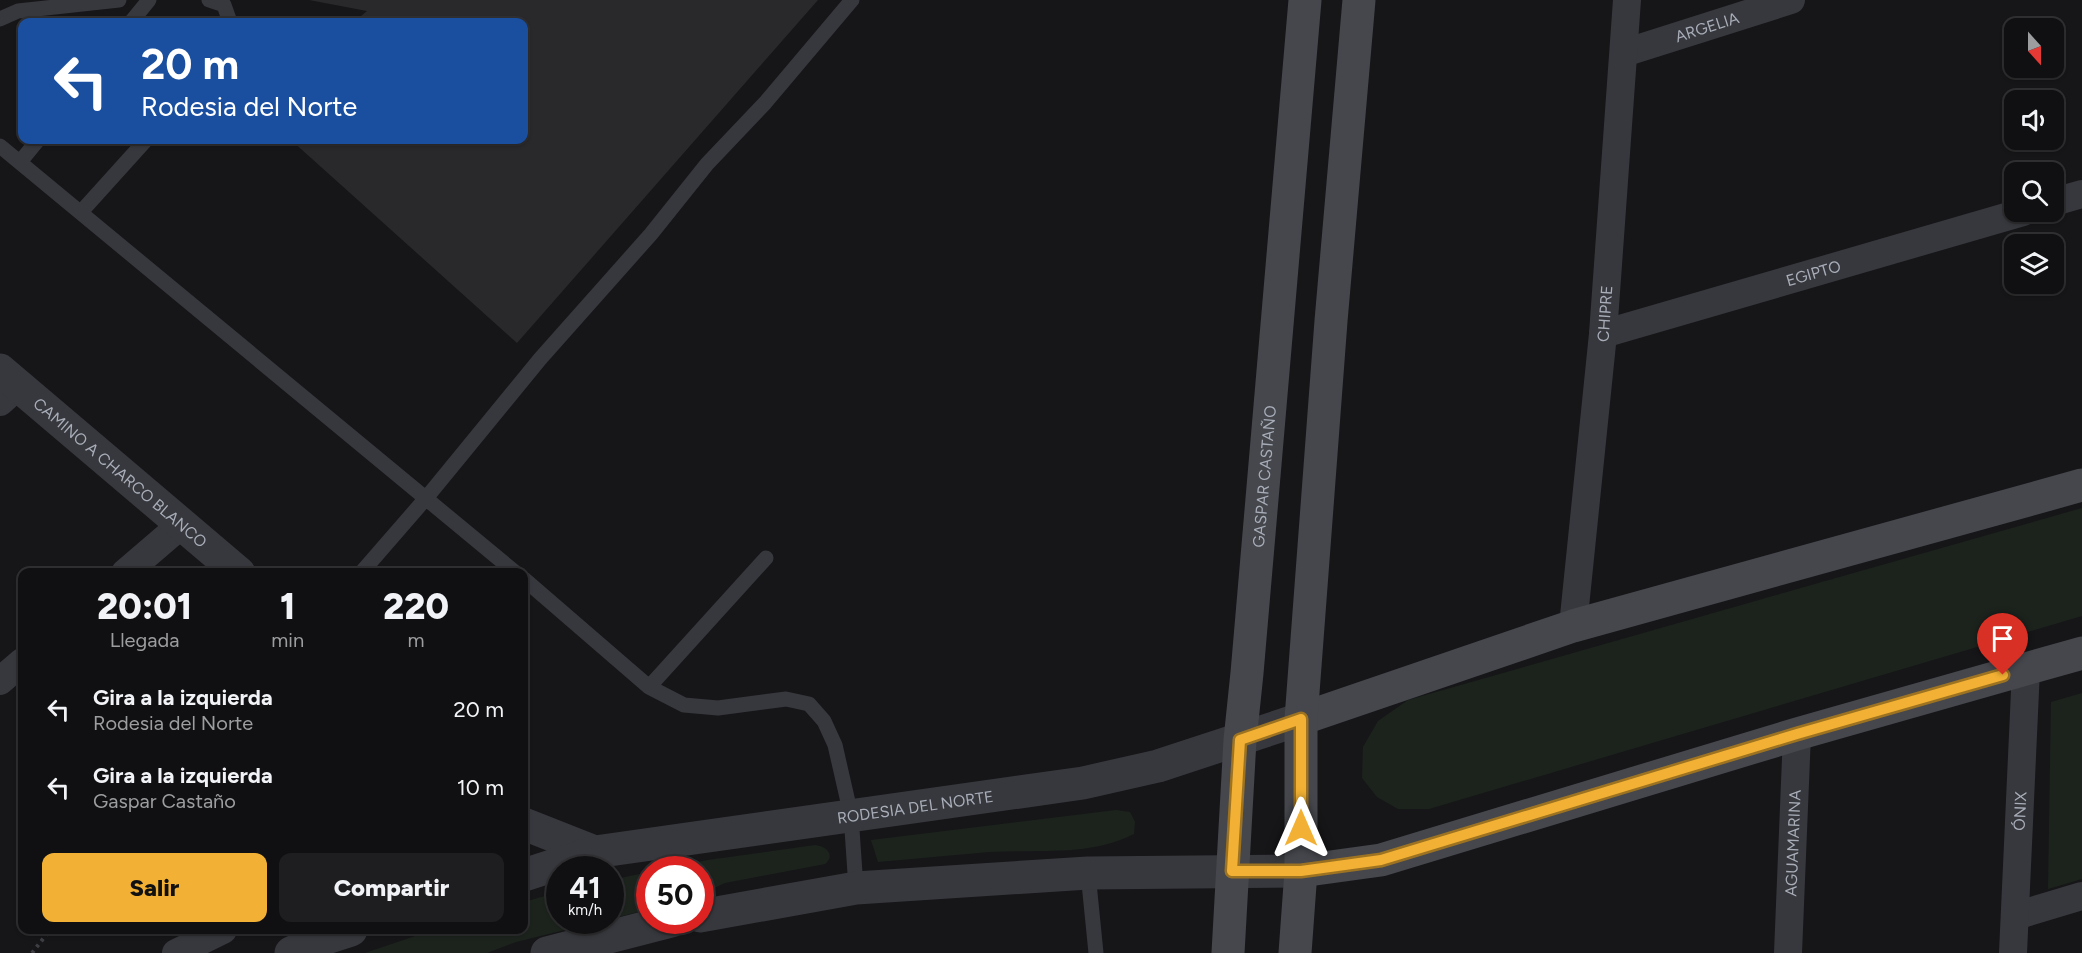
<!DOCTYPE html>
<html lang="es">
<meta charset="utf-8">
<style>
body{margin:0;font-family:Figtree,sans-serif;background:#1e1e20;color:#f1f3f6;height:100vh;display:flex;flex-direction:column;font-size:22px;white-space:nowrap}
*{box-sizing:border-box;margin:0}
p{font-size:20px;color:#9c9d9f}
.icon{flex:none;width:33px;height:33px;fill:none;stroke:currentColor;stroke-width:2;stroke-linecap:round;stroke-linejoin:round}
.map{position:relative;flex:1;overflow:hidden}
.panel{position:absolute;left:18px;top:568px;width:510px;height:366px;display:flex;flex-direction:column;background:#101012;border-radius:12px;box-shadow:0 2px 4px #0004,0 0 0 2px #303032}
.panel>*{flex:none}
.top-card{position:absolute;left:18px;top:18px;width:510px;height:126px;border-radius:12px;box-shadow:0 2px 4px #0004,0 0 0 2px #303032;background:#1a4fa0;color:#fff;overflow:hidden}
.needle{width:39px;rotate:159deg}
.tools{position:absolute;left:2004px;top:18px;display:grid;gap:12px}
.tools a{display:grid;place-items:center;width:60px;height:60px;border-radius:12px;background:#101012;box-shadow:0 2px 4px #0004,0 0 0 2px #303032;font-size:30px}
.speed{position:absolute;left:546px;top:856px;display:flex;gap:12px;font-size:30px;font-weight:700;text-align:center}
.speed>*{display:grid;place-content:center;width:78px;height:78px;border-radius:50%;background:#101012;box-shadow:0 2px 4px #0004,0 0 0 2px #303032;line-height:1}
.speed small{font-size:15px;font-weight:400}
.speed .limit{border:9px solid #d22;background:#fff;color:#111}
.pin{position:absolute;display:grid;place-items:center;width:51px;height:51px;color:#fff;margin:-62px -26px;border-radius:50% 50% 50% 0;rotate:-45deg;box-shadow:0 0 6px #0007}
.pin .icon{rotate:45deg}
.me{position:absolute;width:66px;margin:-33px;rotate:0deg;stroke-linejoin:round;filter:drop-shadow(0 0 4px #0008)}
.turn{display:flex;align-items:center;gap:21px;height:126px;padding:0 24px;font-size:27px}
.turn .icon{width:78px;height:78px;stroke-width:2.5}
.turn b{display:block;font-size:42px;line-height:51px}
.eta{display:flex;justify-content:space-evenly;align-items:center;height:102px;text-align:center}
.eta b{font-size:36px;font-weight:800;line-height:42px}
.primary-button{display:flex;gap:12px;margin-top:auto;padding:12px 24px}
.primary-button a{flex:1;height:69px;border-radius:12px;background:#f2b134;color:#111;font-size:24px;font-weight:800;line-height:69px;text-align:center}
.primary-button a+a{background:#1e1e20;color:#f1f3f6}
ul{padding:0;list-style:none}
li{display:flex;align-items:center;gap:18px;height:78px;padding:0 24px}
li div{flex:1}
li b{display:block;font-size:22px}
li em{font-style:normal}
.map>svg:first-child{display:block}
</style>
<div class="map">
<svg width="2082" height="953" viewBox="0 0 2082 953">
<rect width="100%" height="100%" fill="#161618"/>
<!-- green -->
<path fill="#1c231d" d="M 2082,508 L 2082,616 L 1429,809 L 1398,809 L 1377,797 L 1362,778 L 1363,747 L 1378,721 L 1408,700 Z
M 2082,693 L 2082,879 L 2048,889 L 2051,702 Z
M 1116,810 L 1130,812 L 1135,822 L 1134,834 C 1089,857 1037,849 989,852 C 952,855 915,859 878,862 L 871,840 Z
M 815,845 C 826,846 836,855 825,864 L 725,883 L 701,894 L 700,870 L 657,870 L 708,860 Z
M 649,872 L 649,909 L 611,919 L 611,880 Z
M 559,892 L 560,921 L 601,921 L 516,942 L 487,953 L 365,953 L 433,930 L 524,930 L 524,902 Z"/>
<!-- building -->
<path fill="#29292c" d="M 309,0 L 818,0 L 517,343 L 291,140 L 524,140 L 524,22 L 354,22 L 367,11 Z"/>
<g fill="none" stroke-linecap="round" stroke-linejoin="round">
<!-- path -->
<path stroke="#3d3f44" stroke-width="4" stroke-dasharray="3 4.5" stroke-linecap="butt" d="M 32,953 L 50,930"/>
<!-- service -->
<path stroke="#37383d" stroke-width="15" d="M 209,0 L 224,5 L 230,22
M 0,19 L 18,11 L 119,0
M 131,22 L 149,0
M 0,146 L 516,573
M 20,162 L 38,140
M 81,212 L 146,140
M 361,573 L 427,497 L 540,359 L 651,234 L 707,164 L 765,103 L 852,0
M 524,579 L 649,687 L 684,705 L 718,708 L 786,699 L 809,704 L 824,721 L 835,745 L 851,815 L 856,888
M 649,687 L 766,558
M 1088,873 L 1096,953"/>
<!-- minor -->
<g stroke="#37383d" stroke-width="28">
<path id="s1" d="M 1624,53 L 1791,0"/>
<path d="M 2054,202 L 2082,194"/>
<path id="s2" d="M 1603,334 L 2023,212"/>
<path d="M 0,402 L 18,386"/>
<path d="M 125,573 L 181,525"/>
<path id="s3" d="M 1573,626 L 1603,334 L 1627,0"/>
<path d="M 0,681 L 22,662"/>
<path d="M 2015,916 L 2082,896"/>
<path d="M 176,953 L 223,930"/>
<path id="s4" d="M 1788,953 L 1797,734"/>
<path id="s5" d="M 2013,953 L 2026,669"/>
</g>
<!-- tertiary -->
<g stroke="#37383d" stroke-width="33">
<path id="s6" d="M 0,370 L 239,573"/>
<path d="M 524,824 L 595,852"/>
<path id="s7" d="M 524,875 L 595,852 L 1083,783 L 1158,766 L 1301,719"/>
<path d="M 700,916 L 856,888 L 1088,873 L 1301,871"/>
<path d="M 291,953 L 314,942 L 351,930"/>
<path d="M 547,953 L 671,921"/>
</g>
<!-- secondary -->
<g stroke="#45474d" stroke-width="33">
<path d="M 1301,719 L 1573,626 L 2082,485"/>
<path d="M 1301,871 L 1381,860 L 1797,734 L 2082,653"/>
<path id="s8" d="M 1228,953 L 1240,740 L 1247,673 L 1305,0"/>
<path d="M 1295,953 L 1301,871 L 1301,719 L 1331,321 L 1359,0"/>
</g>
</g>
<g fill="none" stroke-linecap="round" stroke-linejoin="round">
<!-- route casing -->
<g stroke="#9d7322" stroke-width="15">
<path id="route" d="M 1301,828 L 1301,719 L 1240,740 L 1232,871 L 1301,871 L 1381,860 L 1797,734 L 2003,675"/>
</g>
<!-- route -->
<use href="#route" stroke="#f2b134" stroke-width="10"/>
</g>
<g text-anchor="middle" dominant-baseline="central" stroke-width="6" stroke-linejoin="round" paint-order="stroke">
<!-- street labels -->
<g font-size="16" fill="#a8adb8" stroke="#111113">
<text stroke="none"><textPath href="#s1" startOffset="87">ARGELIA</textPath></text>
<text stroke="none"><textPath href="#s2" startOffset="219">EGIPTO</textPath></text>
<text stroke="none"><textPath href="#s3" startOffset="314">CHIPRE</textPath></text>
<text stroke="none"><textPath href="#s6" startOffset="158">CAMINO A CHARCO BLANCO</textPath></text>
<text stroke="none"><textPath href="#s8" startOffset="478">GASPAR CASTAÑO</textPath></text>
<text stroke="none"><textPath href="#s7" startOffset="398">RODESIA DEL NORTE</textPath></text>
<text stroke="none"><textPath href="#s5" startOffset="142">ÓNIX</textPath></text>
<text stroke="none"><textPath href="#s4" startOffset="110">AGUAMARINA</textPath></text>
</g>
</g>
</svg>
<div class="tools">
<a><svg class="needle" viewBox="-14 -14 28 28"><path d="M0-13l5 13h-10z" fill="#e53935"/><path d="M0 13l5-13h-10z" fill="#9c9d9f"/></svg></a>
<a><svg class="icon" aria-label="sound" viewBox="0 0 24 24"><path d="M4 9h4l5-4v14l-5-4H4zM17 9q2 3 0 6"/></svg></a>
<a><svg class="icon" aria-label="search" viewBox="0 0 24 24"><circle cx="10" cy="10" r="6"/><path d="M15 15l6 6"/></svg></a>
<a><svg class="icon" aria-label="layers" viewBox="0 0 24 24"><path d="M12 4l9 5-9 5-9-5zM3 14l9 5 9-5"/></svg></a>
</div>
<div class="speed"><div>41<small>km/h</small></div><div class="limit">50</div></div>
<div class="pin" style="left:2003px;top:675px;background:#d93025"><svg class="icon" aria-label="arrive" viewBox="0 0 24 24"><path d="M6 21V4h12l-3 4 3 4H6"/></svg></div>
<svg class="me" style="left:1301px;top:828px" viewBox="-20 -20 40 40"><path d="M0-17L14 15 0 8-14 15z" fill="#f2b134" stroke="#fff" stroke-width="4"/></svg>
<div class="top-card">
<div class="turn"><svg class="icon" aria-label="left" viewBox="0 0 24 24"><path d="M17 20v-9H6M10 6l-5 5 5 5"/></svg><div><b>20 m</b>Rodesia del Norte</div></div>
</div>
<section class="panel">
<div class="eta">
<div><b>20:01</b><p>Llegada</p></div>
<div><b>1</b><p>min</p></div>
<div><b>220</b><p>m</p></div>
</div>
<ul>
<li><svg class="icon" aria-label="left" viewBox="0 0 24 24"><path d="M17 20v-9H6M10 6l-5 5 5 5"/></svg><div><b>Gira a la izquierda</b><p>Rodesia del Norte</p></div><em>20 m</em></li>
<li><svg class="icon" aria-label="left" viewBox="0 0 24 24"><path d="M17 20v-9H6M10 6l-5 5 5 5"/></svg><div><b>Gira a la izquierda</b><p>Gaspar Castaño</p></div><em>10 m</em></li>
</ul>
<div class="primary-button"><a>Salir</a><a>Compartir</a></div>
</section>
</div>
